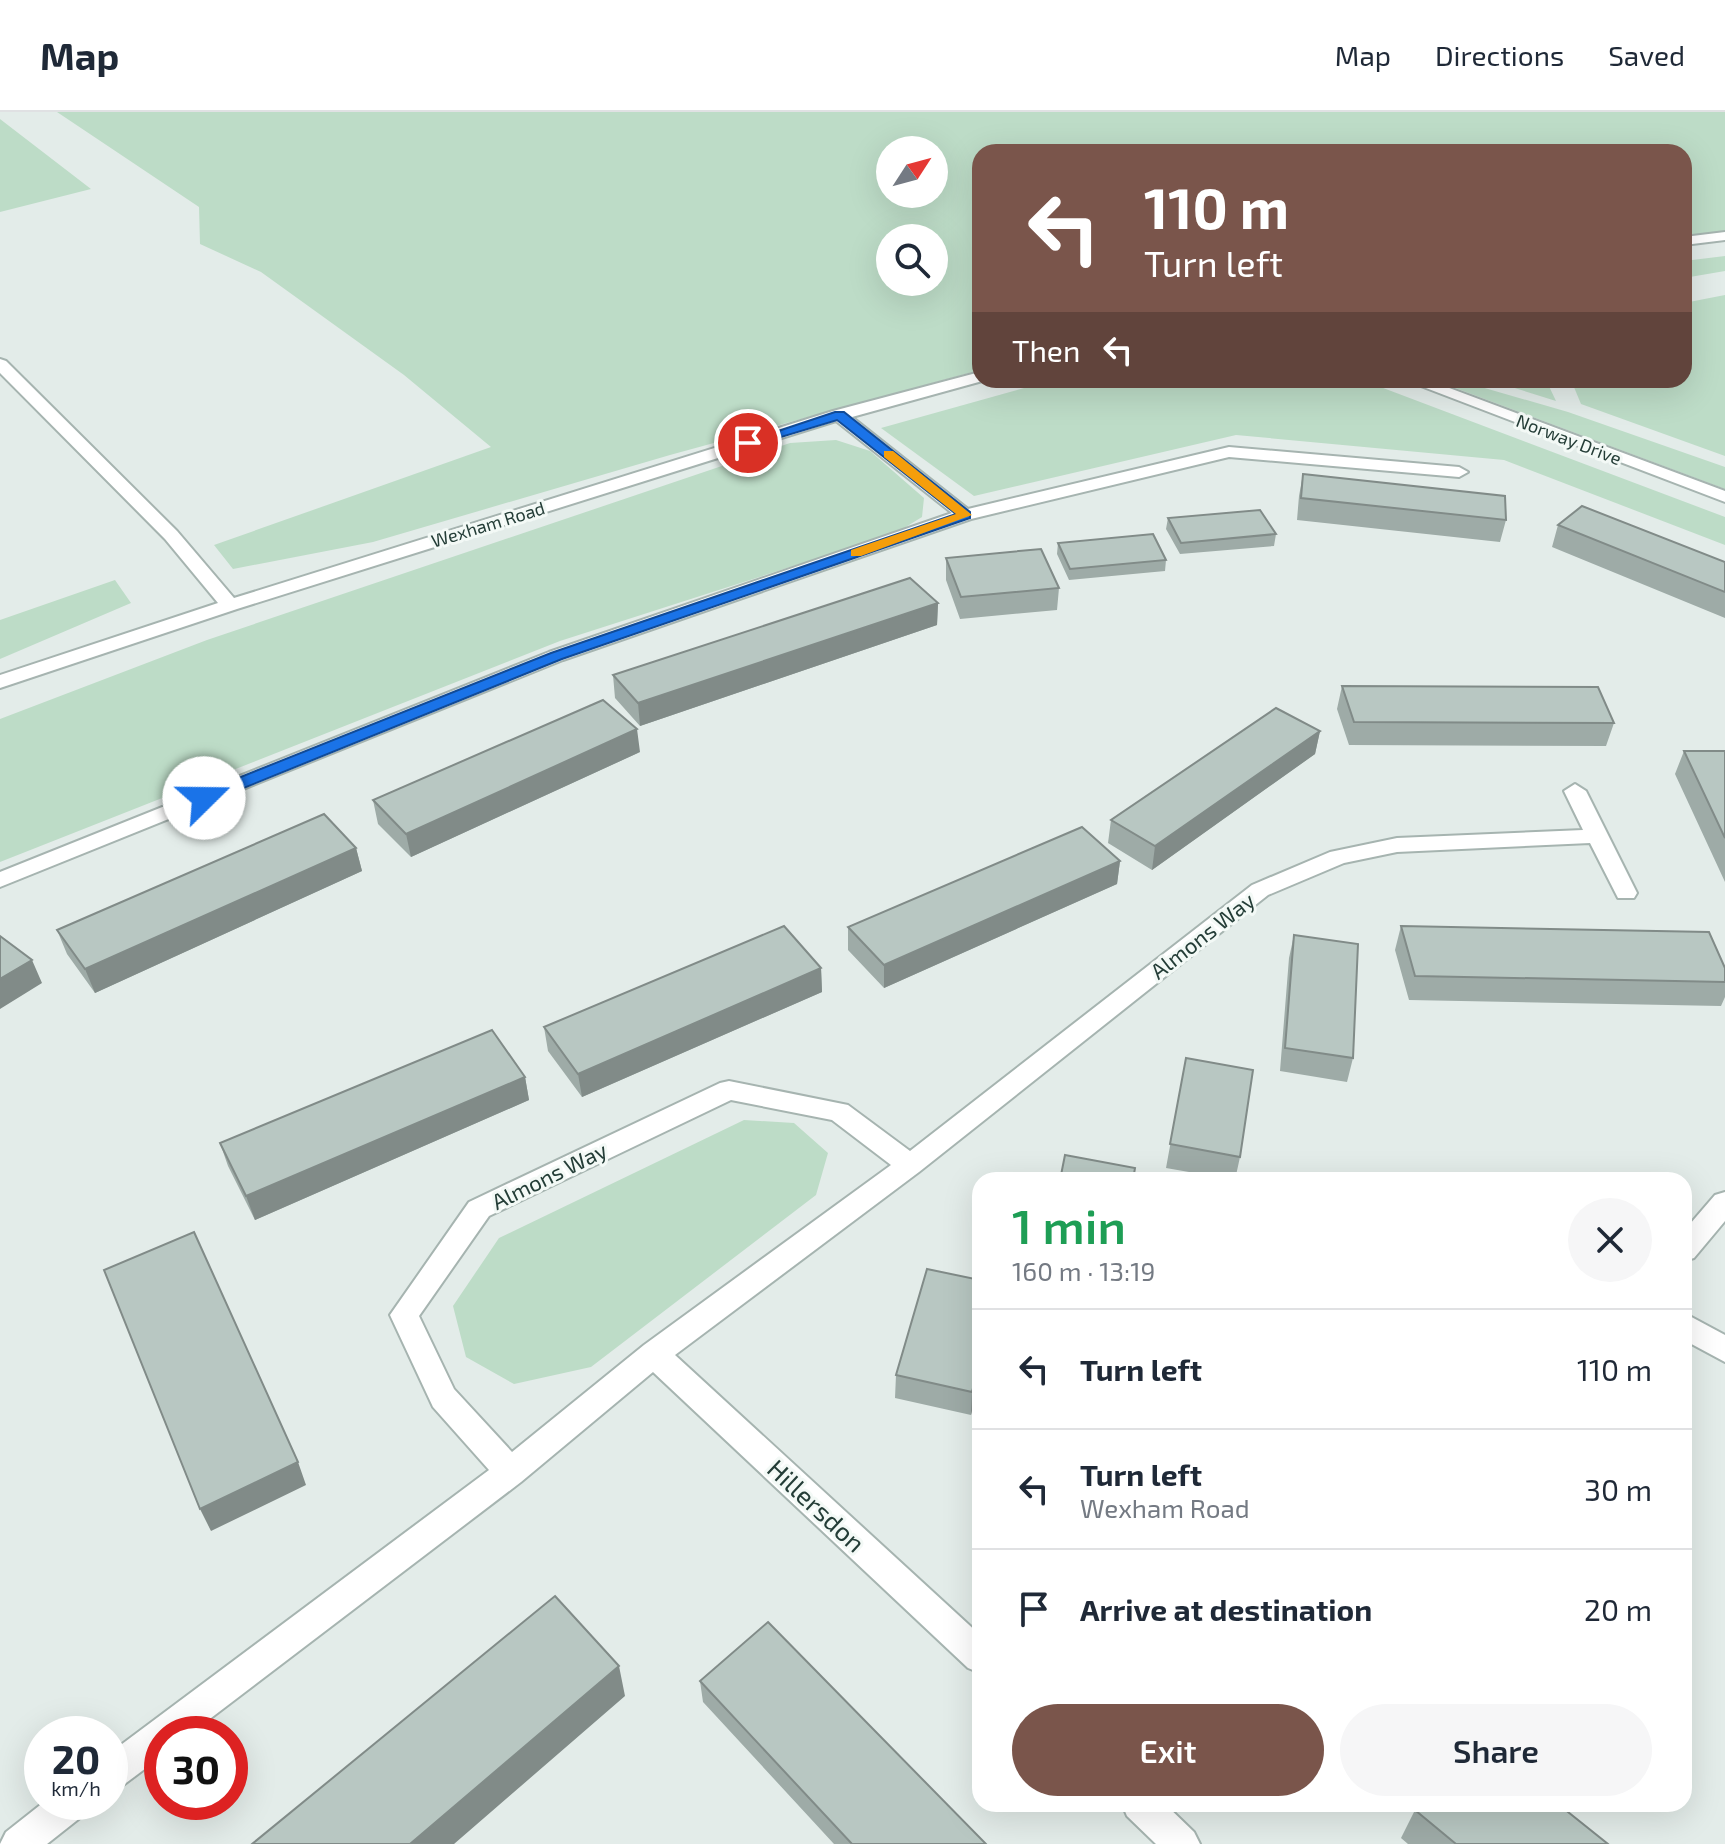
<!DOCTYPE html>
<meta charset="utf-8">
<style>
body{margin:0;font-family:"Exo 2",sans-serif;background:#f6f6f7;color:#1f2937;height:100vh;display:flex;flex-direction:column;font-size:30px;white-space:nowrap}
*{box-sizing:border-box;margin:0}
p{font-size:26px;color:#747a83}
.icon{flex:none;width:44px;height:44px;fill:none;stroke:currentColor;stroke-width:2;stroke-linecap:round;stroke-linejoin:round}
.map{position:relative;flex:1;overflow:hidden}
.details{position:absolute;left:972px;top:1060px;width:720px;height:640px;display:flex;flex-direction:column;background:#fff;border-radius:24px;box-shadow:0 8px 32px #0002}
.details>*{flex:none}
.guide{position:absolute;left:972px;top:32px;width:720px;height:244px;border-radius:24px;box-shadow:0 8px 32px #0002;background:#7a554b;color:#fff;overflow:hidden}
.needle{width:52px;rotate:54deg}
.fabs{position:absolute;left:876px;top:24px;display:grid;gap:16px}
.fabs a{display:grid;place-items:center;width:72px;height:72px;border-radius:50%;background:#fff;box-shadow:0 8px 32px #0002;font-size:40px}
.speed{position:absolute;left:24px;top:1604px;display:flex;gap:16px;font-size:40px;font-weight:700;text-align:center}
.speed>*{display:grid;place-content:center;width:104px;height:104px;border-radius:50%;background:#fff;box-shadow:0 8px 32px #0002;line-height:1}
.speed small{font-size:20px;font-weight:400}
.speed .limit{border:12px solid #d22;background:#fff;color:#111}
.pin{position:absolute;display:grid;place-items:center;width:68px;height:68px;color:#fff;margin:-34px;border:4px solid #fff;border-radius:50%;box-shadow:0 2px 8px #0007}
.me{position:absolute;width:88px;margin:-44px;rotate:68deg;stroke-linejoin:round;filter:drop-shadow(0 0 6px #0008)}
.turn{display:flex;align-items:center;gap:28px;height:168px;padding:0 40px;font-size:36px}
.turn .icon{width:104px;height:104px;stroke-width:2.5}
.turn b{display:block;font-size:56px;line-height:68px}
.then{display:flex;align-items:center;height:76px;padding:0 40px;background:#0003;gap:16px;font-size:30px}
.round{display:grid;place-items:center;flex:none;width:84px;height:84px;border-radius:42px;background:#f6f6f7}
.headline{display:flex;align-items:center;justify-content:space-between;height:136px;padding:0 40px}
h1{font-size:48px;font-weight:600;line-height:60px;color:#1e9e55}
.button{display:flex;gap:16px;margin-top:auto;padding:16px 40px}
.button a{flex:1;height:92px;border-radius:48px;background:#7a554b;color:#fff;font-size:32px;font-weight:600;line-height:92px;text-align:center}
.button a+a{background:#f6f6f7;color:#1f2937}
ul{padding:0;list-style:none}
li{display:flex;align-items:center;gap:24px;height:120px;padding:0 40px;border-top:2px solid #e0e1e3}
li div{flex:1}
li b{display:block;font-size:30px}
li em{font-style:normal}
header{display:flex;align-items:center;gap:48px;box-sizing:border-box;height:112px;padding:0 40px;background:#fff;border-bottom:2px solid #e0e1e3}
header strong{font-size:38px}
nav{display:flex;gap:44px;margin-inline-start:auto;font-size:28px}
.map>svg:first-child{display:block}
</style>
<header>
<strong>Map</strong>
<nav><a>Map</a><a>Directions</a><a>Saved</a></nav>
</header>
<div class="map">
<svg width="1725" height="1732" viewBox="0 0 1725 1732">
<rect width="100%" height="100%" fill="#e3ece9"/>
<!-- green -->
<path fill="#bddcc7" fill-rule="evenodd" d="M 57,0 L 1725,0 L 1725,120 L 1684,124 L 1684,40 L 980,40 L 980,258 L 670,343 L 373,430 L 233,457 L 214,433 L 491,335 L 404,263 L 261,160 L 200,132 L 199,95 ZM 934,38 L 934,82 L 890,82 L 890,38 ZM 890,126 L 934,126 L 934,170 L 890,170 Z
M 0,7 L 91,77 L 0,100 Z
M 1725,144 L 1725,159 L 1684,166 L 1684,149 Z
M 1725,183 L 1725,344 L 1581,292 L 1571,268 L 1684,268 L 1684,191 Z
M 1053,268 L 1362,268 L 1725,405 L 1725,433 L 1504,348 L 1236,323 L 974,384 L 881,316 Z
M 1434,268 L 1457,268 L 1568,300 L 1725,355 L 1725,377 Z
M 1490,268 L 1546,268 L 1556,289 L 1489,268 Z
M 836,328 L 870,339 L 924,386 L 922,405 L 896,421 L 560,529 L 0,750 L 0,607 L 207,528 L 790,331 Z
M 115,468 L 131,491 L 0,547 L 0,508 Z
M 744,1008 L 794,1011 L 828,1041 L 816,1083 L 591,1255 L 514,1272 L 466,1245 L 453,1194 L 499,1126 Z"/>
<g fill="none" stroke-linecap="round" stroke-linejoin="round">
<!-- minor casing -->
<g stroke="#a6b4b0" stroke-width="4">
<path id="minor" d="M 1725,120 L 1725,128 L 1684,133 L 1684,125 Z
M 0,247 L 6,249 L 177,419 L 234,486 L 833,299 L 980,260 L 980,268 L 986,268 L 852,305 L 968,397 L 1229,335 L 1459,355 L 1468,360 L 1459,365 L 1229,345 L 971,407 L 563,548 L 0,775 L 0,760 L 549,540 L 952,401 L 836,309 L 237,497 L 0,576 L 0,563 L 218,491 L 165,427 L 0,261 Z
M 1405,268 L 1428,268 L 1725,379 L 1725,390 Z
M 1575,672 L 1586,679 L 1637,781 L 1634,786 L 1618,786 L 1590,731 L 1397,740 L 1344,751 L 1268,783 L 919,1060 L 675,1243 L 980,1523 L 980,1561 L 968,1556 L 653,1260 L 521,1370 L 190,1622 L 162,1622 L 162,1644 L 122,1674 L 110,1679 L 110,1641 L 489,1358 L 433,1295 L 390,1203 L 469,1090 L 720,971 L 729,969 L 848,993 L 910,1039 L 1252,773 L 1330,740 L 1397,726 L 1583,718 L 1564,679 ZM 731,988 L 832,1008 L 891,1053 L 644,1233 L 512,1340 L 454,1277 L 419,1204 L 489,1104 Z
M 1725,1080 L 1725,1109 L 1694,1146 L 1684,1149 L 1684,1119 L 1715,1083 Z
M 1684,1201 L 1725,1223 L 1725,1250 L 1684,1228 Z
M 44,1690 L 90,1690 L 85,1702 L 47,1732 L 0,1732 L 6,1720 Z
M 1122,1692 L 1165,1692 L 1194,1720 L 1200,1732 L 1156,1732 L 1127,1704 Z"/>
</g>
<!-- minor -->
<use href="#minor" fill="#fff" fill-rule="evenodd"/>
</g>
<!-- wall -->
<path fill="#9eaba7" d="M 1303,362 L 1506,408 L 1500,430 L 1297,408 L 1299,384 Z
M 1168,406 L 1276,422 L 1274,434 L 1180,442 L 1166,417 Z
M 1558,413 L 1725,450 L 1725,506 L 1552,435 Z
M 1058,431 L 1166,448 L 1165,459 L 1069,468 L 1057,442 Z
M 946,446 L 1059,476 L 1057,498 L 960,507 L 946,468 Z
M 938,491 L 937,513 L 640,614 L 615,586 L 613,563 Z
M 1342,574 L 1614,611 L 1606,634 L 1349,633 L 1337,597 Z
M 1320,619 L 1315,642 L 1152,758 L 1108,731 L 1111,708 Z
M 1684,639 L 1725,639 L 1725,770 L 1675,662 Z
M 640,640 L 411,745 L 378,712 L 373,688 Z
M 356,736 L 362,759 L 95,881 L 67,842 L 57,818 Z
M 1120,749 L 1117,772 L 884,876 L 848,838 L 848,815 Z
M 1401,814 L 1725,856 L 1725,885 L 1721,894 L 1409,888 L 1395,838 Z
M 1294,823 L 1353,946 L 1347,970 L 1280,959 L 1289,846 Z
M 821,856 L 822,880 L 582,985 L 548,939 L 544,915 Z
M 1186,946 L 1240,1045 L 1235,1068 L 1166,1056 Z
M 525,965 L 529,988 L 255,1108 L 228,1054 L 220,1031 Z
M 896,1263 L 980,1265 L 971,1303 L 895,1286 Z
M 700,1569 L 986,1732 L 834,1732 L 703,1590 Z
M 1415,1698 L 1608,1732 L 1408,1732 L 1401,1726 Z"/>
<!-- shaded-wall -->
<path fill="#818b88" d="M 938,491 L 937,513 L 640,614 L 638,591 Z
M 637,617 L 640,640 L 411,745 L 406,722 Z
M 1320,619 L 1315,642 L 1152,758 L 1155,734 Z
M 356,736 L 362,759 L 95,881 L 85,857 Z
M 1120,749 L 1117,772 L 884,876 L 884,853 Z
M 32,848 L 42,871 L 0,897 L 0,867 Z
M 821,856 L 822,880 L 582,985 L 578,962 Z
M 525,965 L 529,988 L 255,1108 L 246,1084 Z
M 980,1249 L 980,1265 L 971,1303 L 972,1280 Z
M 298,1350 L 306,1373 L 211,1419 L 200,1397 Z
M 619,1554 L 625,1584 L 454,1732 L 410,1732 Z"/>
<!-- building -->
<path fill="#b8c7c2" stroke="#818b88" stroke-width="2" d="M 1303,362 L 1505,384 L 1506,408 L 1301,386 Z
M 1582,394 L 1725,450 L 1725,480 L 1558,413 Z
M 1260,398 L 1276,422 L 1181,431 L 1168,406 Z
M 1153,422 L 1166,448 L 1070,457 L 1058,431 Z
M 1041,437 L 1059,476 L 961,485 L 946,446 Z
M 910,466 L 938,491 L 638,591 L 613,563 Z
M 1342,574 L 1598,575 L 1614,611 L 1354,610 Z
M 603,588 L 637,617 L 406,722 L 373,688 Z
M 1276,596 L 1320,619 L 1155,734 L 1111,708 Z
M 1684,639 L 1725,639 L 1725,726 Z
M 324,702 L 356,736 L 85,857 L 57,818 Z
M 1082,715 L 1120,749 L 884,853 L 848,815 Z
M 784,814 L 821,856 L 578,962 L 544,915 Z
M 1401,814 L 1709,820 L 1725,856 L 1725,870 L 1415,864 Z
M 1294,823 L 1358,832 L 1353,946 L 1285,936 Z
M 0,824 L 32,848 L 0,867 Z
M 492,918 L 525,965 L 246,1084 L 220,1031 Z
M 1186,946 L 1253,958 L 1240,1045 L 1170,1032 Z
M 1065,1043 L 1135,1056 L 1133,1068 L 1060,1068 Z
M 194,1120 L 298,1350 L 200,1397 L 104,1158 Z
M 927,1157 L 980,1168 L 980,1249 L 972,1280 L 896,1263 Z
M 555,1484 L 619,1554 L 410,1732 L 252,1732 Z
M 768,1510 L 986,1732 L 852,1732 L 700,1569 Z
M 1419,1692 L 1558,1692 L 1608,1732 L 1456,1732 L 1415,1698 Z"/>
<!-- route -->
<path fill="#1a73e8" stroke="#114b97" stroke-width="2" d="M 835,300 L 844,300 L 970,400 L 970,406 L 562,547 L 209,690 L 198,690 L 195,686 L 198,682 L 551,541 L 956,402 L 837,308 L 748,335 L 742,331 Z"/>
<!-- slow -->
<path fill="#f59e0b" d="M 884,339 L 893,339 L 972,403 L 861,444 L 851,444 L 851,438 L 956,402 L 884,345 Z"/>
<g text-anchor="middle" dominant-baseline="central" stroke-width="6" stroke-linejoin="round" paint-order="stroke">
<!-- far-street labels -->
<g font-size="18" fill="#243d37" stroke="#f3f9f6">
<text transform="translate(1569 327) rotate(21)">Norway Drive</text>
<text transform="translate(488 412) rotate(-17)">Wexham Road</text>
</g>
<!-- street labels -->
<g font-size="22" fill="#243d37" stroke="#f3f9f6">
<text transform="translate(1202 823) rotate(-38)">Almons Way</text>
<text transform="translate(549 1063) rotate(-26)">Almons Way</text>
</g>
<!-- near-street labels -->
<g font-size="26" fill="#243d37" stroke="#f3f9f6">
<text transform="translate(817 1393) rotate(43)">Hillersdon</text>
</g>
</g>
</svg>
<div class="fabs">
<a><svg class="needle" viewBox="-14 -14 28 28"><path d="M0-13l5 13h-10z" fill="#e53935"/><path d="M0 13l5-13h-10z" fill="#747a83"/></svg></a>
<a><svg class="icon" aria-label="search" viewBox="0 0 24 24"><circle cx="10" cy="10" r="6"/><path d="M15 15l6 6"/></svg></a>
</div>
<div class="speed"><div>20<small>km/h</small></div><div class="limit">30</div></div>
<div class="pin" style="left:748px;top:331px;background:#d93025"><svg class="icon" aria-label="arrive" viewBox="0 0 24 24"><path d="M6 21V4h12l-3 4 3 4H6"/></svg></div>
<svg class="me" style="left:204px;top:686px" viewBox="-20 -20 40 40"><circle r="19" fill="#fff"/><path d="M0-13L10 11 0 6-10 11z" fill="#1a73e8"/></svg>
<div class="guide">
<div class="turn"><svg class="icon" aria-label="left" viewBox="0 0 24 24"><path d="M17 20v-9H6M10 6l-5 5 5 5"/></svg><div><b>110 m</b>Turn left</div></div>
<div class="then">Then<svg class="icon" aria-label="left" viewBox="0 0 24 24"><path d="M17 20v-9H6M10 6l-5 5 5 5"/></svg></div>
</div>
<section class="details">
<div class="headline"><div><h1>1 min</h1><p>160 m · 13:19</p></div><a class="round"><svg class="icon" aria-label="close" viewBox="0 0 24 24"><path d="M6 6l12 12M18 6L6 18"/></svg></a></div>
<ul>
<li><svg class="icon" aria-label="left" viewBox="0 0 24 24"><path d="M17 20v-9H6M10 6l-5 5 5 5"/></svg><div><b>Turn left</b></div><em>110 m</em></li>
<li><svg class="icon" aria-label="left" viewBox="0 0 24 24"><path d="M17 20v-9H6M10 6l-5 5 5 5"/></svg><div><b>Turn left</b><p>Wexham Road</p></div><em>30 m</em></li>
<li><svg class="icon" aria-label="arrive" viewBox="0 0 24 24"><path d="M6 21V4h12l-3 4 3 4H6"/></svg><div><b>Arrive at destination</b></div><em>20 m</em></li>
</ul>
<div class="button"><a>Exit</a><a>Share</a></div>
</section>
</div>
